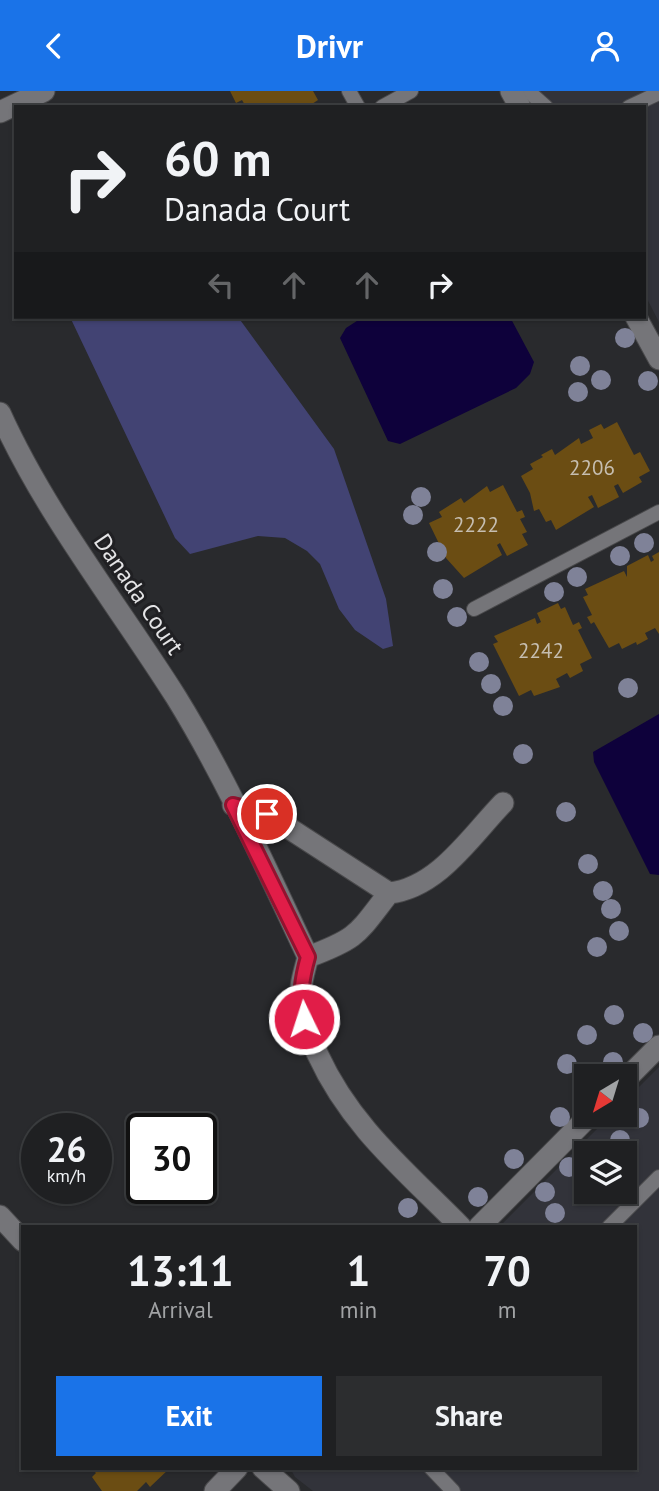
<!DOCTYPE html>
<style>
body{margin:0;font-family:"PT Sans",sans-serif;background:#2c2d2f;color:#f1f3f6;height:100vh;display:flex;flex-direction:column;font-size:26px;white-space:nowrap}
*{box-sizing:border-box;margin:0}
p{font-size:23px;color:#a1a3a5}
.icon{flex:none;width:38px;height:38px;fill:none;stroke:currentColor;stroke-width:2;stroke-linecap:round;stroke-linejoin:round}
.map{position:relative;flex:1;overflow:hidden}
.details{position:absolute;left:21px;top:1134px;width:616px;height:245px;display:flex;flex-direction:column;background:#1f2022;border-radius:0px;box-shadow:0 2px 5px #0004,0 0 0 2px #3c3e40}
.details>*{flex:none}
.top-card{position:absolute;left:14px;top:14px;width:632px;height:214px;border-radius:0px;box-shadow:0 2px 5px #0004,0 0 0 2px #3c3e40;background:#1f2022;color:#f1f3f6;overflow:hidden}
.needle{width:46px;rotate:218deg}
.controls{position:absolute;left:574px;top:973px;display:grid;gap:14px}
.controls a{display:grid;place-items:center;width:63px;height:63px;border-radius:0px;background:#1f2022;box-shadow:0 2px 5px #0004,0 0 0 2px #3c3e40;font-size:35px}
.speed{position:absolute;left:21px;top:1022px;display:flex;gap:14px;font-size:35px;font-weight:700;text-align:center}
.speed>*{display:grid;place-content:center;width:91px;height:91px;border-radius:50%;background:#1f2022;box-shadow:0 2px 5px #0004,0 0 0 2px #3c3e40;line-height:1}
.speed small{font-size:18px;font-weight:400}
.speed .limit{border:4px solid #111;border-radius:10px;background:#fff;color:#111}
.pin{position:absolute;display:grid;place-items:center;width:60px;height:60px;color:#fff;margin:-30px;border:4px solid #fff;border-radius:50%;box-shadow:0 2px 7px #0007}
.me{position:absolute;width:77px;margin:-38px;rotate:356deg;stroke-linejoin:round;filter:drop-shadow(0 0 5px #0008)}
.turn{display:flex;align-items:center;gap:24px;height:147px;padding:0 35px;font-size:32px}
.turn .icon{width:91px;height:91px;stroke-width:2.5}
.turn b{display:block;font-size:49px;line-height:60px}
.lanes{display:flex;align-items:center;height:66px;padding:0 35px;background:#0003;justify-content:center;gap:35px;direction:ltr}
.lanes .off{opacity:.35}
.eta{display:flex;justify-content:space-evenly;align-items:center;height:119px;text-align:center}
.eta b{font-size:42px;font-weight:700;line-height:49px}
.cta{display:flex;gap:14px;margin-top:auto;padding:14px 35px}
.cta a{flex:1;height:80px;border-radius:0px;background:#1a73e8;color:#fff;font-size:28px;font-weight:700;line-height:80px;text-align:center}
.cta a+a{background:#2c2d2f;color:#f1f3f6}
header{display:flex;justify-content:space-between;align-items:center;height:91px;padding:0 35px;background:#1a73e8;color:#fff;font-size:32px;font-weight:700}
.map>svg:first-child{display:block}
</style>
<header><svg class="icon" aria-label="back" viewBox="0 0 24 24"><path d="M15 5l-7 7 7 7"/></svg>Drivr<svg class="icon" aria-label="person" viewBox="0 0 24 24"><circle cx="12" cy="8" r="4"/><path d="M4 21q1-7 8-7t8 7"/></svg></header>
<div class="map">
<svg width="659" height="1400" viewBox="0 0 659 1400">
<rect width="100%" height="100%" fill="#292a2d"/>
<!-- built -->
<path fill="#32333a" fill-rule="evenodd" d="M 538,0 L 659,0 L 659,231 L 644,202 L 644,16 L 547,16 Z
M 659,976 L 659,1400 L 313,1400 L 295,1386 L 290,1377 L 635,1377 L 635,1136 L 499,1136 L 611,1024 L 625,1024 L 625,1010 ZM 586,1062 L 625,1062 L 625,1101 L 586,1101 Z"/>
<!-- green -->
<path fill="#424373" d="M 70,226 L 238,226 L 334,358 L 386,508 L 393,555 L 383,558 L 355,539 L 339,518 L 320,473 L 307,460 L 285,447 L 258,445 L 190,463 L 175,447 Z"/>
<!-- water -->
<path fill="#0e013b" d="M 363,226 L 510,226 L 534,271 L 530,283 L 516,297 L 400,353 L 388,350 L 340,247 L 346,237 Z
M 659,623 L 659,784 L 650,783 L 594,671 L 593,661 Z"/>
<!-- building -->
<path fill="#6b4d13" d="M 230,0 L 313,0 L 318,9 L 312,13 L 313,16 L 246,16 L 242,9 L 236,12 Z
M 617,331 L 634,364 L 640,361 L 650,380 L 639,386 L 642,391 L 623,402 L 618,393 L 614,395 L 619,406 L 598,417 L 592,404 L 588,406 L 594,416 L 556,439 L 551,429 L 546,431 L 539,418 L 534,420 L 530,402 L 521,385 L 533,378 L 530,373 L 543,366 L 541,364 L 552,358 L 555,364 L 579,347 L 581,353 L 593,347 L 589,339 L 601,333 L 604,338 Z
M 503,394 L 517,421 L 522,419 L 525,426 L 520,428 L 527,441 L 522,443 L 528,454 L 507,465 L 500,452 L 497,454 L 502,464 L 464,487 L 446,467 L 429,432 L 442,426 L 439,421 L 461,407 L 464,412 L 487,395 L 490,401 Z
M 659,461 L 659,543 L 655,537 L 645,542 L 648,548 L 637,554 L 636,551 L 622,558 L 619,552 L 609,557 L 594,531 L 591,533 L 587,526 L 592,524 L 583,506 L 588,504 L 585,498 L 624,480 L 627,486 L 627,475 L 648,464 L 651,471 L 654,469 L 652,465 Z
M 558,512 L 561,518 L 565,516 L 573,534 L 579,531 L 582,537 L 578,539 L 592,567 L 580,573 L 583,580 L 570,587 L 567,582 L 556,588 L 560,596 L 534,605 L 531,599 L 519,605 L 493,553 L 498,551 L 494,545 L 535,527 L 537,533 L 541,531 L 537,522 Z
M 91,1377 L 170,1377 L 150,1396 L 146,1391 L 137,1400 L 102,1400 L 92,1386 L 96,1382 Z"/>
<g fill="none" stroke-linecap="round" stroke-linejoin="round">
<!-- service casing -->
<g stroke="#49494b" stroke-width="16">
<path id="service" d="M 349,0 L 358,16
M 528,0 L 546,16
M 382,16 L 411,0
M 629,16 L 659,2
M 474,518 L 659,421
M 609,1136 L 659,1086
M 431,1377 L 453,1400"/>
</g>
<!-- minor casing -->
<g stroke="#49494b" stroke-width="23">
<path id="minor" d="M 511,0 L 520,16
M 0,21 L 44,0
M 636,226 L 659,268
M 0,322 C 46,424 116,511 176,606 C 226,687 267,779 308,866 C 304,881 299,897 300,913 C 302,931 310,948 318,964 C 351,1036 406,1080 461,1136
M 233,714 L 267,723 L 389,802
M 308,866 C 359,847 357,843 389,802 C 438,797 471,745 503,712
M 625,989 L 659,955
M 0,1125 L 23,1150
M 479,1136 L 590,1024
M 263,1377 L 289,1400
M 215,1400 L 237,1377"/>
</g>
<!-- service -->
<use href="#service" stroke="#757579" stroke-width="14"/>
<!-- minor -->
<use href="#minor" stroke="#757579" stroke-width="21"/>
</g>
<!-- trees -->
<g fill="#7f8298">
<circle cx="625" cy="247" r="10"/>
<circle cx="580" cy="275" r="10"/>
<circle cx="601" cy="289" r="10"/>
<circle cx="648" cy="290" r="10"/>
<circle cx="578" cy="301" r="10"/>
<circle cx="421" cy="406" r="10"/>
<circle cx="413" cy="424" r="10"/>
<circle cx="644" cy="452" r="10"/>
<circle cx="437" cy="461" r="10"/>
<circle cx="620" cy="465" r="10"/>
<circle cx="577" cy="486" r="10"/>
<circle cx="443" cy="498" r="10"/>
<circle cx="554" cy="501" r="10"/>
<circle cx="457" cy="526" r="10"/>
<circle cx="479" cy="571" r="10"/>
<circle cx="491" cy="593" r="10"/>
<circle cx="628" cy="597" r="10"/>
<circle cx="503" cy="615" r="10"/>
<circle cx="523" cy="663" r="10"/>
<circle cx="566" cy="721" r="10"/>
<circle cx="588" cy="773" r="10"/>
<circle cx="603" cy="800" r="10"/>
<circle cx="611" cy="818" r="10"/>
<circle cx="619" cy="840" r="10"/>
<circle cx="597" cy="856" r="10"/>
<circle cx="614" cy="924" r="10"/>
<circle cx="643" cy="942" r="10"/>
<circle cx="587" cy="944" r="10"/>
<circle cx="613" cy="971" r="10"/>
<circle cx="567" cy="973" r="10"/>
<circle cx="560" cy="1026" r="10"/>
<circle cx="639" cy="1027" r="10"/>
<circle cx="620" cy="1049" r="10"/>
<circle cx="514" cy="1068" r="10"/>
<circle cx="569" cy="1076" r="10"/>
<circle cx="545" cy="1101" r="10"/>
<circle cx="478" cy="1106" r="10"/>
<circle cx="408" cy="1117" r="10"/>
<circle cx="555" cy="1122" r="10"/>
</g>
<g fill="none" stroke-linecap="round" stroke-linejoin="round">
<!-- route casing -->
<g stroke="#92132f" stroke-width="18">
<path id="route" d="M 267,723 L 233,714 L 308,866 C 302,887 299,906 304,928"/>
</g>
<!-- route -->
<use href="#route" stroke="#e11d48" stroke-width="12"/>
</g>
<g text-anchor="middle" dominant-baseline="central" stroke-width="6" stroke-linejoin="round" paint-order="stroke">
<!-- number labels -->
<g font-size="21" fill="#c6beb1">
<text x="592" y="376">2206</text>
<text x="476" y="433">2222</text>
<text x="541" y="559">2242</text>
</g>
<!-- street labels -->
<g font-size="24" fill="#e4e4e6" stroke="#202023">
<text transform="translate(139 503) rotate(56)">Danada Court</text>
</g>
</g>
</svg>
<div class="controls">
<a><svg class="needle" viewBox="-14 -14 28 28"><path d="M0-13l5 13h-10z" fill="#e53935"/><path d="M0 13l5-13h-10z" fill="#a1a3a5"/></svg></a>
<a><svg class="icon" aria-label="layers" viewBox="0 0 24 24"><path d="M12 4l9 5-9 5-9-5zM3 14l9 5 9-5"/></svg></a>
</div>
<div class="speed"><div>26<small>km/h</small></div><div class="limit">30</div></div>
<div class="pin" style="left:267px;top:723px;background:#d93025"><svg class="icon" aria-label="arrive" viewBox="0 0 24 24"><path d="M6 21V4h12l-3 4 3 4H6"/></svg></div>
<svg class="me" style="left:304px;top:928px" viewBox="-20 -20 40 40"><circle r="17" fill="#e11d48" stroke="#fff" stroke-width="3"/><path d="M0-11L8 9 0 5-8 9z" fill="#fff"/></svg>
<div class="top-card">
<div class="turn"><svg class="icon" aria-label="right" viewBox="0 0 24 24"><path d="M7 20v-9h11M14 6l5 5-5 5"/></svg><div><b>60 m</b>Danada Court</div></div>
<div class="lanes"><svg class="icon off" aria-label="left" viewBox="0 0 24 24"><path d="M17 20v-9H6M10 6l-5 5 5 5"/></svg><svg class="icon off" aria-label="ahead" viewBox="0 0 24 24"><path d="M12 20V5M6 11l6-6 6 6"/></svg><svg class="icon off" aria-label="ahead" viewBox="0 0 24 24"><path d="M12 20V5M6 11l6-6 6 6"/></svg><svg class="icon" aria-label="right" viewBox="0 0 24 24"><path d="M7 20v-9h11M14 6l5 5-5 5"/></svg></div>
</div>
<section class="details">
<div class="eta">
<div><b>13:11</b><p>Arrival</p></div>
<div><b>1</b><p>min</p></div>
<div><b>70</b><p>m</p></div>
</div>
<div class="cta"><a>Exit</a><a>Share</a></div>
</section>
</div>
